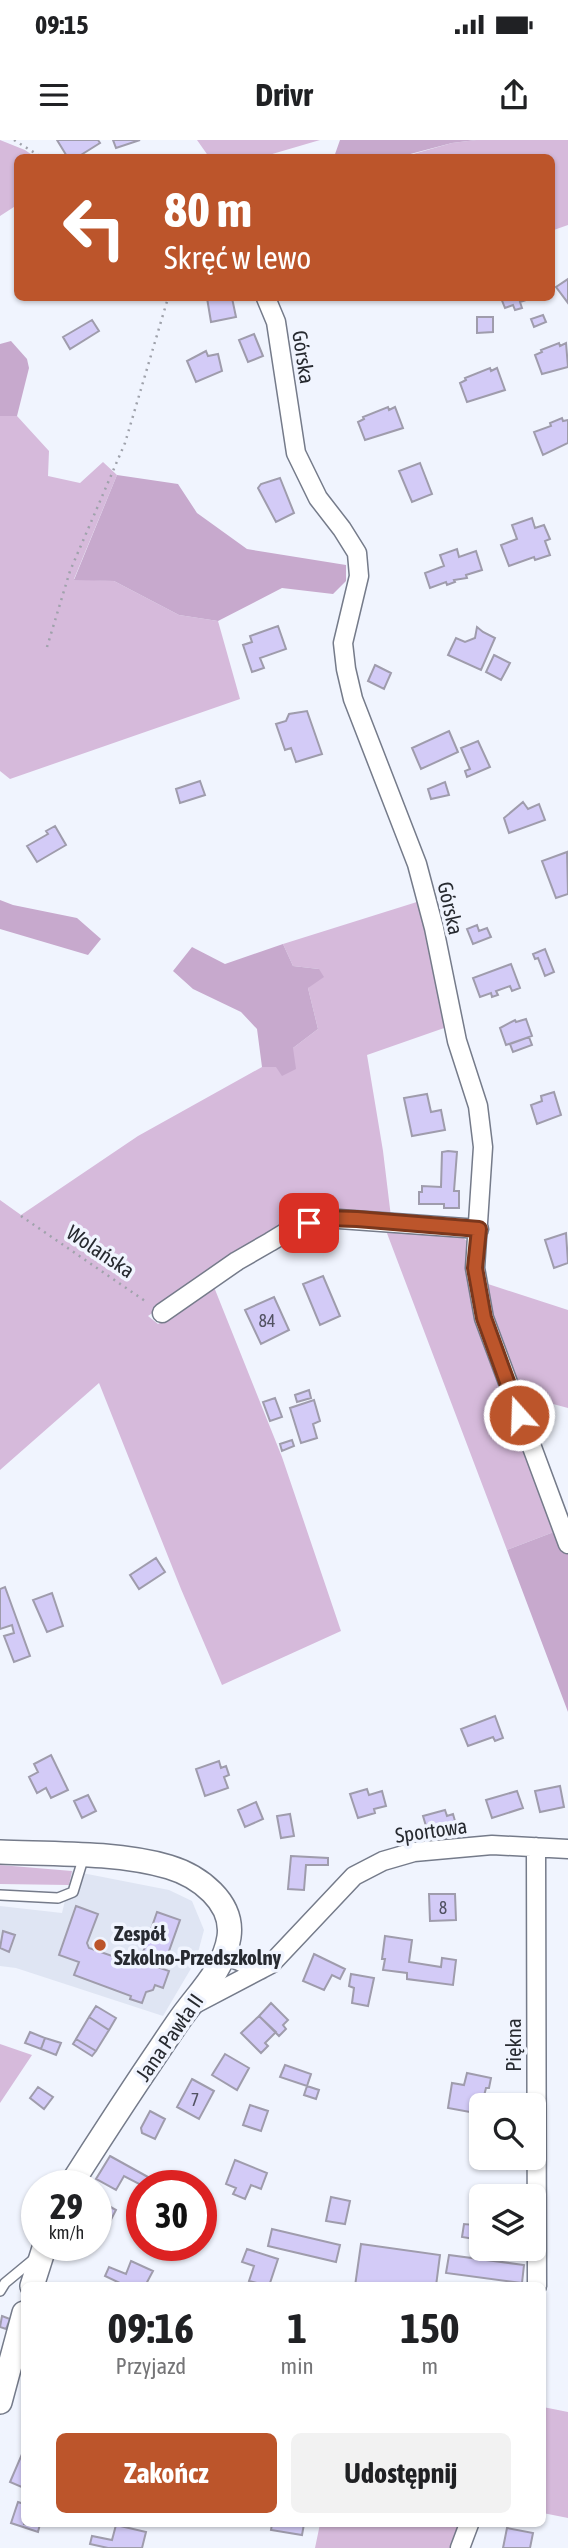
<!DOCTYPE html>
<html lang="pl">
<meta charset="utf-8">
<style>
body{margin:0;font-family:"Asap Condensed",sans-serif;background:#f2f2f2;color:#202124;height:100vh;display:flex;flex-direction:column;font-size:26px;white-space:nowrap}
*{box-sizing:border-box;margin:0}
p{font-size:23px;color:#757577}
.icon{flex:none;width:38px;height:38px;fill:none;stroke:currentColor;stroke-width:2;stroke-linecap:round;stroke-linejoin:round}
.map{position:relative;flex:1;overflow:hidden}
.panel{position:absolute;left:21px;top:2142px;width:525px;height:245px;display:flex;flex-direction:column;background:#fff;border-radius:10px;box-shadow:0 2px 5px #0004}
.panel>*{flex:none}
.hud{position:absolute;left:14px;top:14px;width:541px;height:147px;border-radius:10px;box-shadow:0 2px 5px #0004;background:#bc552b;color:#fff;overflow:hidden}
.tools{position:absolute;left:469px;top:1953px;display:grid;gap:14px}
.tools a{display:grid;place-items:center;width:77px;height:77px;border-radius:10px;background:#fff;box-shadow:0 2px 5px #0004;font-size:35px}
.speed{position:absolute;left:21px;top:2030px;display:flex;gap:14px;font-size:35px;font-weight:700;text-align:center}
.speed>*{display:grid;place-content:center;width:91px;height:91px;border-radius:50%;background:#fff;box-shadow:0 2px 5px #0004;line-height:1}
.speed small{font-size:18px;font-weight:400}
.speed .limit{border:10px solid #d22;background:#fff;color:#111}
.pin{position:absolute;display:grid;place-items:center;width:60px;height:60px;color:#fff;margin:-30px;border-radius:14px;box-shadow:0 4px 10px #0006}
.me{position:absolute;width:77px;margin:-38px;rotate:340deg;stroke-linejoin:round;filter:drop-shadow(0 0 5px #0008)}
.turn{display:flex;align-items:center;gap:24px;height:147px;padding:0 35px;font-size:32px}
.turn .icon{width:91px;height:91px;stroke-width:2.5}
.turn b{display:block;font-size:49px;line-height:60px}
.eta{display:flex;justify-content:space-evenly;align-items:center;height:119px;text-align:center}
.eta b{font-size:42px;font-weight:700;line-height:49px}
.action{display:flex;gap:14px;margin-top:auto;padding:14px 35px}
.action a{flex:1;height:80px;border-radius:10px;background:#bc552b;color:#fff;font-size:28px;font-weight:700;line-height:80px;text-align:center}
.action a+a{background:#f2f2f2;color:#202124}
.status{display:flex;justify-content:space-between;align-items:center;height:49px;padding:0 35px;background:#fff;direction:ltr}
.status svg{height:19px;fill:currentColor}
header{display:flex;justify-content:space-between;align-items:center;height:91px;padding:0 35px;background:#fff;font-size:32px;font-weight:700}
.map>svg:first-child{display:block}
</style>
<div class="status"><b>09:15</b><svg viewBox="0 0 49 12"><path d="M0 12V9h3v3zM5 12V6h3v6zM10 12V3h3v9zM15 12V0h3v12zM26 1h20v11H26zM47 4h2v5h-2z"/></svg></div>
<header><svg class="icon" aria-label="menu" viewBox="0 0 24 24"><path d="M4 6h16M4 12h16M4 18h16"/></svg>Drivr<svg class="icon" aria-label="share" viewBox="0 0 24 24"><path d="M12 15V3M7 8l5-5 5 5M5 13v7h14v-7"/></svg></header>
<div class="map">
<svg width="568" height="2408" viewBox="0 0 568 2408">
<rect width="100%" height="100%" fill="#f0f4fe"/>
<!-- built -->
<path fill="#dfe5f3" d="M 72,1731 L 169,1750 L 192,1761 L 204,1790 L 196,1820 L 163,1876 L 16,1828 L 0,1826 L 0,1766 L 62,1773 Z"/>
<!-- green -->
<path fill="#d6badb" d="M 0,0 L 25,10 L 35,17 L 18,18 L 17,65 L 0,76 Z
M 197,0 L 320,0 L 262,17 L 209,17 Z
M 476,0 L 568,0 L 568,85 L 551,91 L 551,18 L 399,18 L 452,3 Z
M 0,276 L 17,276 L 49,311 L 48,336 L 80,343 L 103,322 L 117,335 L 74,439 L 114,441 L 179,475 L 218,481 L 240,559 L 10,639 L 0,631 Z
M 420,761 L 447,887 L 367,915 L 383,1011 L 391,1077 L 314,1074 L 220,1126 L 148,1176 L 158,1184 L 214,1147 L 282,1317 L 341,1491 L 222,1545 L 181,1449 L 99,1243 L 0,1330 L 0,1060 L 21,1075 L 138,996 L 262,927 L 276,927 L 293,908 L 318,889 L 308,848 L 319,829 L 293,826 L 283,804 Z
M 385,1088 L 459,1094 L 469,1103 L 468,1139 L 477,1182 L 559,1390 L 507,1410 Z
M 485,1143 L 568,1170 L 568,1268 L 523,1256 L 496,1192 Z
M 0,1725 L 72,1731 L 69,1745 L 0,1744 Z
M 0,1904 L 32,1915 L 0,1963 Z
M 543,2267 L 568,2272 L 568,2378 L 543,2373 Z
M 320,2384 L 454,2384 L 463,2385 L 455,2408 L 315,2408 Z"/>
<!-- forest -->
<path fill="#c7a9cd" d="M 340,0 L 476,0 L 452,3 L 399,17 L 334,17 Z
M 11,201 L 27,219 L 29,228 L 17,276 L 0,276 L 0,204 Z
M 117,335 L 178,344 L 197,373 L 247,409 L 346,425 L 346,441 L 333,454 L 282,448 L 218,481 L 179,475 L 114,441 L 74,440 Z
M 0,760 L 13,765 L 77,778 L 101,799 L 88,815 L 0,789 Z
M 283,804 L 293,826 L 319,829 L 324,837 L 308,848 L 318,889 L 293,908 L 296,929 L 282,936 L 276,927 L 262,927 L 257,889 L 241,872 L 193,849 L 173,831 L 192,807 L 225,824 Z
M 559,1390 L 568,1414 L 568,1572 L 507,1410 Z"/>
<!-- building -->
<path fill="#d3cbf7" stroke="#9f9cac" stroke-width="2" d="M 57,0 L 98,0 L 100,3 L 76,18 L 68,18 Z
M 113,0 L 140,0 L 116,8 Z
M 568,139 L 568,163 L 556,147 Z
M 207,158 L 232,158 L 236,177 L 211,182 Z
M 501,158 L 528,158 L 529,159 L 520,162 L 522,168 L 515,170 L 513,165 L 505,168 Z
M 543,175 L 546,182 L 534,187 L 531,179 Z
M 477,177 L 493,177 L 493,192 L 477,193 Z
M 92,180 L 99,191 L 70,209 L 63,197 Z
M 254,194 L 263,216 L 248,222 L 239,200 Z
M 559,203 L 560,206 L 566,203 L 568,227 L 542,234 L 535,215 L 542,212 L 541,210 Z
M 206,211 L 208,216 L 218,214 L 222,231 L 196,242 L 187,221 Z
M 490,228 L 491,231 L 497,228 L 505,250 L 467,262 L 460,243 L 466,240 L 465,238 Z
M 388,267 L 389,270 L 395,267 L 403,288 L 365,300 L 358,282 L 364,279 L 363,277 Z
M 562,278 L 563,281 L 568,280 L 568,303 L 543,315 L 534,292 L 551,286 L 550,283 Z
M 420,323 L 432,354 L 412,362 L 399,331 Z
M 280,338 L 294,373 L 276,382 L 258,348 L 261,344 Z
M 532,378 L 535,388 L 544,385 L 550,399 L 545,401 L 550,415 L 535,420 L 534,417 L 509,426 L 501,405 L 517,399 L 512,385 Z
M 457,409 L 459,417 L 476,411 L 482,430 L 466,435 L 467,438 L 454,440 L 455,442 L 447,445 L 446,442 L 430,448 L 425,433 L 444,426 L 440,415 Z
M 278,486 L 286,509 L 260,518 L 264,528 L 252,532 L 243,505 L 252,502 L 250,496 Z
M 477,487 L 483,492 L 495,498 L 481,530 L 448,515 L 456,498 L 465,502 L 475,498 Z
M 494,515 L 510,523 L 501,540 L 486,532 Z
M 375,525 L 391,533 L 384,549 L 368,541 Z
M 307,571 L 322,614 L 296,622 L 291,608 L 285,610 L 276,584 L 286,581 L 289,574 Z
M 449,591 L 458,612 L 421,629 L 412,608 Z
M 478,601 L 490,627 L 467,637 L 465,631 L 470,629 L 461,608 Z
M 200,641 L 205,655 L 180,663 L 176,649 Z
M 445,642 L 449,655 L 431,659 L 428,649 Z
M 523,662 L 528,669 L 539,664 L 545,680 L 509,693 L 504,678 Z
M 55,686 L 66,705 L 37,722 L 27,706 L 48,694 L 46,691 Z
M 567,712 L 568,754 L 556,758 L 542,721 Z
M 477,785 L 479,791 L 487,788 L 491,797 L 473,804 L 467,789 Z
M 545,809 L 554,832 L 545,836 L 538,818 L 535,819 L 533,814 Z
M 511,824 L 520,848 L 512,851 L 510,846 L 496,851 L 498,855 L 492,857 L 491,853 L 480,857 L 473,838 Z
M 526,879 L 532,896 L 506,905 L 500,888 L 515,880 L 516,882 Z
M 529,897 L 532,905 L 513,912 L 510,904 Z
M 554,952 L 561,975 L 537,984 L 531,965 L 542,961 L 541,956 Z
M 427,954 L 431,972 L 441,970 L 445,990 L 412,996 L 404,958 Z
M 448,1011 L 457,1012 L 454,1051 L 459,1051 L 459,1068 L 444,1068 L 444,1064 L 419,1064 L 419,1052 L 422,1052 L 422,1046 L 441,1047 L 442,1012 Z
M 566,1093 L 568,1123 L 554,1128 L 545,1100 Z
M 323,1136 L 340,1176 L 320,1185 L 303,1144 Z
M 274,1157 L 289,1190 L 261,1204 L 245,1170 Z
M 309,1250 L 311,1258 L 297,1262 L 295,1255 Z
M 275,1258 L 282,1277 L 270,1281 L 263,1262 Z
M 314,1260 L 320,1281 L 313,1284 L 317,1298 L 301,1303 L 290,1268 Z
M 292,1300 L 294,1306 L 282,1311 L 280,1304 Z
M 156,1418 L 165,1432 L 139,1449 L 130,1435 Z
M 5,1447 L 30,1516 L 14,1522 L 4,1496 L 14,1493 L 12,1485 L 0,1489 L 0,1449 Z
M 52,1453 L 63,1486 L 47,1492 L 33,1460 Z
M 495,1576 L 503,1598 L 495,1601 L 493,1597 L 468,1606 L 461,1589 Z
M 51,1615 L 68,1650 L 51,1658 L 46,1648 L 37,1653 L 29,1637 L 38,1632 L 34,1624 Z
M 219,1621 L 221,1628 L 226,1626 L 229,1635 L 224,1637 L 228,1648 L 205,1656 L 196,1629 Z
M 560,1646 L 564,1667 L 540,1672 L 535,1651 Z
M 367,1649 L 369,1655 L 382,1651 L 386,1666 L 374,1669 L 375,1673 L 358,1678 L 350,1654 Z
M 517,1651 L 523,1668 L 492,1678 L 486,1660 Z
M 88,1655 L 96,1671 L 82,1678 L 74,1661 Z
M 256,1662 L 263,1679 L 245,1687 L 238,1670 Z
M 445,1670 L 447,1676 L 453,1674 L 457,1688 L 451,1690 L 453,1696 L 431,1703 L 423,1676 Z
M 290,1674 L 294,1696 L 281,1698 L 277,1676 Z
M 291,1716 L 328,1718 L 328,1725 L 306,1725 L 304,1750 L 288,1749 Z
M 429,1754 L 455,1754 L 456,1780 L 430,1781 Z
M 76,1766 L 98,1774 L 87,1803 L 89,1808 L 138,1825 L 140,1821 L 169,1831 L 163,1848 L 155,1845 L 153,1850 L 146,1852 L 142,1863 L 130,1859 L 131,1856 L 74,1835 L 79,1822 L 59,1815 Z
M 157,1772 L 180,1780 L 164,1825 L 162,1824 L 161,1828 L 140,1821 Z
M 3,1791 L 15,1795 L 9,1812 L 0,1808 Z
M 385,1796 L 412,1800 L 409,1822 L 441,1827 L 442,1818 L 456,1820 L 453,1845 L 407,1839 L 407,1833 L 383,1830 L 385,1819 L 382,1819 Z
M 314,1814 L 345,1829 L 340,1839 L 332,1835 L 324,1850 L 303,1841 Z
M 351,1834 L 374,1838 L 368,1866 L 352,1863 L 354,1848 L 349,1846 Z
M 271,1863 L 288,1880 L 283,1885 L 286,1889 L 279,1896 L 259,1876 Z
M 96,1866 L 116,1878 L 109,1890 L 89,1877 Z
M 259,1876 L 276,1892 L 265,1903 L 268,1906 L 261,1913 L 241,1893 Z
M 89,1877 L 109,1890 L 96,1911 L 76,1899 Z
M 30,1892 L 45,1898 L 41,1909 L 25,1903 Z
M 45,1898 L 61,1903 L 56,1915 L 41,1909 Z
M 76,1899 L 96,1911 L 92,1916 L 73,1904 Z
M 225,1914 L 249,1928 L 237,1950 L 212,1935 Z
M 285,1925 L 311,1934 L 307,1946 L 280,1937 Z
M 467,1933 L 491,1938 L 489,1948 L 486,1948 L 484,1956 L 503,1960 L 502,1965 L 481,1965 L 481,1974 L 448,1968 L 452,1943 L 464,1945 Z
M 192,1939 L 214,1951 L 199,1979 L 177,1967 Z
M 307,1946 L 319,1950 L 316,1959 L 304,1955 Z
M 38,1947 L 53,1957 L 44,1969 L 30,1958 Z
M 250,1965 L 268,1971 L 261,1991 L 243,1985 Z
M 150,1971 L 165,1979 L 155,1999 L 142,1993 L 141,1988 Z
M 110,2016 L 148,2037 L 143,2046 L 124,2036 L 116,2050 L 96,2039 Z
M 235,2020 L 267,2033 L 261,2049 L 251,2045 L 245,2059 L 233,2054 L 236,2048 L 226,2044 Z
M 331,2057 L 350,2061 L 345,2084 L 326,2081 Z
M 96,2059 L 116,2070 L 102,2097 L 96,2093 Z
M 476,2063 L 481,2064 L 481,2100 L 462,2097 L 464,2084 L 474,2085 Z
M 201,2066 L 211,2071 L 201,2090 Z
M 272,2089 L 340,2105 L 336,2122 L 268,2106 Z
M 361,2104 L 440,2115 L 436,2146 L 355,2146 Z
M 247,2109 L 278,2119 L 269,2146 L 249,2141 L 254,2126 L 242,2122 Z
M 449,2115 L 524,2125 L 522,2143 L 446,2133 Z
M 131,2121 L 153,2131 L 145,2146 L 126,2146 L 105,2136 L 109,2127 L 126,2134 Z
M 2,2176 L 10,2179 L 6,2189 L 0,2187 Z
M 22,2314 L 24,2315 L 24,2348 L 10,2342 Z
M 18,2362 L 24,2364 L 24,2384 L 40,2384 L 38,2392 L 11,2383 Z
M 272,2384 L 304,2384 L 302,2395 L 271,2390 Z
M 116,2385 L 146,2392 L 142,2408 L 108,2408 L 90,2404 L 92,2396 L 112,2400 Z
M 507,2388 L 533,2393 L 530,2408 L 503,2408 Z"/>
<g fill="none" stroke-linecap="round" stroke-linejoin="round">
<!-- service casing -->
<g stroke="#757b8a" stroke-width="12">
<path id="service" d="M 0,1755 L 58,1758 L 73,1752 L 84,1716
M 0,2151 L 5,2143 L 34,2119"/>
</g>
<!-- minor casing -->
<g stroke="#757b8a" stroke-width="21">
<path id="minor" d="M 266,158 L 276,182 L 296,313 L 318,358 L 342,389 L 357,413 L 359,436 L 343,503 L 346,529 L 353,559 L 417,724 L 434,788 L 457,901 L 478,966 L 483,1007 L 475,1128 L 484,1178 L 568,1404
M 162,1173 L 237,1121 L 270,1102 L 293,1088 L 325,1078 L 479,1089
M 536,1707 L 537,2146
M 223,1814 L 260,1830
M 191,1866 L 271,1824 L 354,1736 L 383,1721 L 414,1712 L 492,1705 L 568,1709
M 460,2408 L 469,2384"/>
</g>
<!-- tertiary casing -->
<g stroke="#757b8a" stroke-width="26">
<path id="tertiary" d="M 0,1712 C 52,1714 118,1712 169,1727 C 199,1736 234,1762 229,1797 C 224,1831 196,1855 178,1882 C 141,1936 105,1991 70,2046
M 32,2146 L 45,2105
M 0,2262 L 24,2173"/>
</g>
<!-- path -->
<path stroke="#9fa2ab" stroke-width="2.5" stroke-dasharray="2 5" stroke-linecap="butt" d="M 14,0 L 43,18
M 47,507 L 70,431 L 125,303 L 168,158
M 21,1076 L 148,1163"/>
<!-- service -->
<use href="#service" stroke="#fff" stroke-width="9"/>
<!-- minor -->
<use href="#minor" stroke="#fff" stroke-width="18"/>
<!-- tertiary -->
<use href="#tertiary" stroke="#fff" stroke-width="23"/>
</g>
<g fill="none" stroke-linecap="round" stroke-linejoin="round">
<!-- route casing -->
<g stroke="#7a371c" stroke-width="18">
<path id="route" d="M 309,1083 L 325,1078 L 357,1079 L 479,1089 L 475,1128 L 484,1178 L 519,1275"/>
</g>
<!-- route -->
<use href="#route" stroke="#bc552b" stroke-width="12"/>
</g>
<!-- markers -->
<circle fill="#bc552b" stroke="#f0f4fe" stroke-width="2.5" cx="100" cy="1805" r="7"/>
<g text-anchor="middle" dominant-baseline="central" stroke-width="7" stroke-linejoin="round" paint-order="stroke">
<!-- number labels -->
<g font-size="18" fill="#525262">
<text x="267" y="1180">84</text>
<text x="443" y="1767">8</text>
<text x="195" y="1959">7</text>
</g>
<!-- street labels -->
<g font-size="21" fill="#272a30" stroke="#f0f4fe">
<text transform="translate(304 217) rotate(81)">Górska</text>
<text transform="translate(451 768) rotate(77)">Górska</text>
<text transform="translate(101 1111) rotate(34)">Wolańska</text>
<text transform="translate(431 1690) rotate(-8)">Sportowa</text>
<text transform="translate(169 1897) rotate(-55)">Jana Pawła II</text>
<text transform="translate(513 1905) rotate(-90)">Piękna</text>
</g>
<!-- poi labels -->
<g font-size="21" font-weight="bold" fill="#272a30" stroke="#f0f4fe" text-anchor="start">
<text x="114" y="1793">Zespół<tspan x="114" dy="24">Szkolno-Przedszkolny</tspan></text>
</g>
</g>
</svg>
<div class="tools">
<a><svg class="icon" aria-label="search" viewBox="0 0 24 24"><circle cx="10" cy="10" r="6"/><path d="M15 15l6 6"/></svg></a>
<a><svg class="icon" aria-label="layers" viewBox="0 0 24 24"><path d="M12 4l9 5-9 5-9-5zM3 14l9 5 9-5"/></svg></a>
</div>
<div class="speed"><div>29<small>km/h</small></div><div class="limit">30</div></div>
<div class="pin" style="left:309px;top:1083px;background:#d93025"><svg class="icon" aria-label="arrive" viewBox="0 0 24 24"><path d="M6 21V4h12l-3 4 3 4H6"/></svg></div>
<svg class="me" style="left:519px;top:1275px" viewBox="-20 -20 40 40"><circle r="17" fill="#bc552b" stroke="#fff" stroke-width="3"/><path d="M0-11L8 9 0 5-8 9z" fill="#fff"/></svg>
<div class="hud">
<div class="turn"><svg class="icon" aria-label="left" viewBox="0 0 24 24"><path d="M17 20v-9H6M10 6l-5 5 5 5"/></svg><div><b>80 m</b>Skręć w lewo</div></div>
</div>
<section class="panel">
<div class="eta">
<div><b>09:16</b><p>Przyjazd</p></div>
<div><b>1</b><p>min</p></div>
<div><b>150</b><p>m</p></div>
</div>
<div class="action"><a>Zakończ</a><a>Udostępnij</a></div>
</section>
</div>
